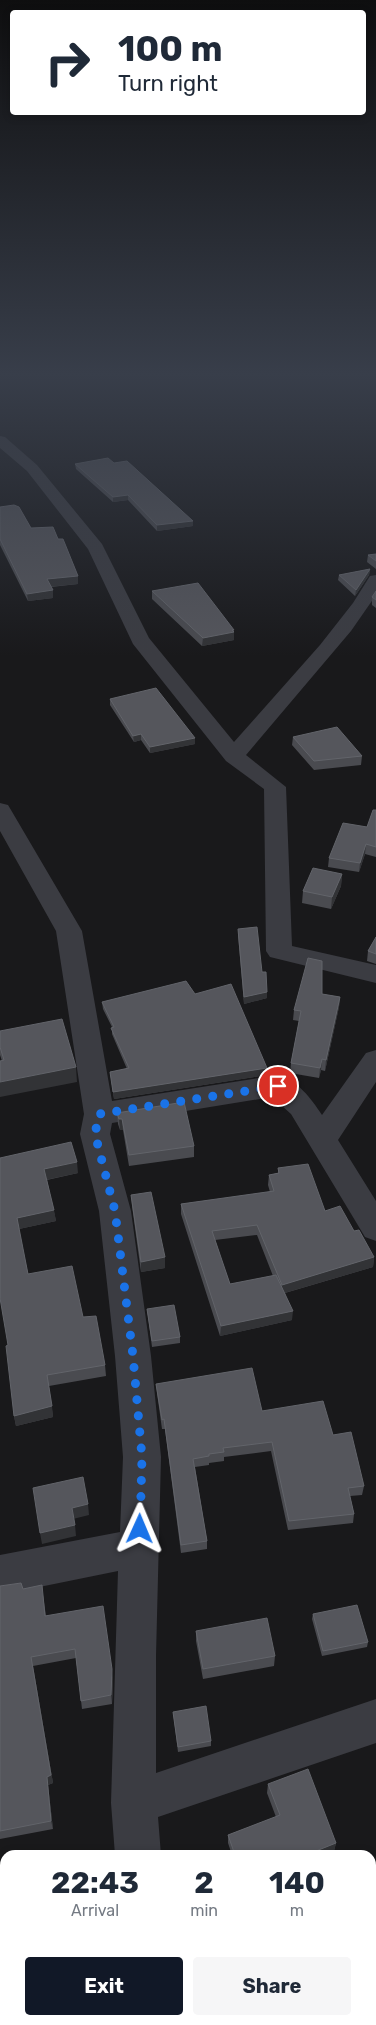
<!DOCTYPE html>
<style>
body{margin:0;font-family:Rubik,sans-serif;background:#f6f6f7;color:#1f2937;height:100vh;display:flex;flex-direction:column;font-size:19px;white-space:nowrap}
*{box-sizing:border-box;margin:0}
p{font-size:16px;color:#747a83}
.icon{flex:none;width:28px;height:28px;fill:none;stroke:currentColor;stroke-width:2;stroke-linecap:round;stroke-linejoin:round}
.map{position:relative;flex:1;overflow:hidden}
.sheet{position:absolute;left:0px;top:1850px;width:376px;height:175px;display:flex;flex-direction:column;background:#fff;border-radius:15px 15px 0 0;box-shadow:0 2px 8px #0003}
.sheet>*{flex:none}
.hud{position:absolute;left:10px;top:10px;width:356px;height:105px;border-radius:5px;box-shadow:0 2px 8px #0003;background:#fff;color:#1f2937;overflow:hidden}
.pin{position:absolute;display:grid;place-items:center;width:42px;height:42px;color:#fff;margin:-21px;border:2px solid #fff;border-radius:50%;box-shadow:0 1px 5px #0007}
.me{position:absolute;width:55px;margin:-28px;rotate:1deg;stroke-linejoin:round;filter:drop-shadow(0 0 4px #0008)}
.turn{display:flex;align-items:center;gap:18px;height:105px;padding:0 25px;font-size:22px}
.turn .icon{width:65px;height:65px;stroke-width:2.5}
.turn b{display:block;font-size:35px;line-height:42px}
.eta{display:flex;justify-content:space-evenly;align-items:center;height:85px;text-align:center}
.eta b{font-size:30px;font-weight:700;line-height:35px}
.primary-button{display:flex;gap:10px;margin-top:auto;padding:10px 25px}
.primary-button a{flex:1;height:58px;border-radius:5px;background:#111827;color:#fff;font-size:20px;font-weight:700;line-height:58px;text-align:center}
.primary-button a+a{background:#f6f6f7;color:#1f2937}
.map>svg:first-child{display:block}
</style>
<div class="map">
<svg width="376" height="2025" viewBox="0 0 376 2025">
<rect width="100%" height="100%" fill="#19191b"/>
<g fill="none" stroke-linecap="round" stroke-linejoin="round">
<!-- minor -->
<path fill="#3b3c42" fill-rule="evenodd" d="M 0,436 L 5,437 L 37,465 L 102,544 L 149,638 L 234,742 L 320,645 L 353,603 L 370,576 L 376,575 L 376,595 L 351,631 L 246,755 L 286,787 L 292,946 L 376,965 L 376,983 L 270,957 L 266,951 L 264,789 L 226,761 L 133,644 L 88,549 L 27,471 L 0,448 Z
M 0,803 L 8,805 L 11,810 L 82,931 L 112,1101 L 278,1075 C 298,1081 311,1098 322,1115 L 366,1053 L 376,1050 L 376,1082 L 338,1140 L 376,1201 L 376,1241 L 365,1237 L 291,1114 L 272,1097 L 112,1123 L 110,1134 L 131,1211 L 151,1356 L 161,1457 L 156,1656 L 156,1773 L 376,1699 L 376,1743 L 158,1817 L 161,1855 L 115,1855 L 111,1803 L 118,1571 L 0,1595 L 0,1555 L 120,1532 L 123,1457 L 115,1356 L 99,1211 L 80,1134 L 84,1114 L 56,931 L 0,831 Z
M 115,2020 L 165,2020 L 165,2025 L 115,2025 Z"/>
</g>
<!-- wall -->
<path fill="#4a4b50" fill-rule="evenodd" d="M 75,464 L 193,526 L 157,531 L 128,500 L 113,502 L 76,469 Z
M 0,507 L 31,528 L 58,539 L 78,584 L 51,587 L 53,598 L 28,601 L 0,545 Z
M 376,554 L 376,569 L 367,562 L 368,555 Z
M 370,569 L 369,575 L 355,596 L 338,580 L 339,575 Z
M 152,591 L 234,630 L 234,640 L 202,646 L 152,599 Z
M 376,591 L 376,608 L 372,605 L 372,597 Z
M 110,699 L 195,744 L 150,753 L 141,740 L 134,742 L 110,705 Z
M 293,737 L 362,756 L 361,765 L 314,770 L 292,745 Z
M 376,810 L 376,857 L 365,854 L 359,872 L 328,867 L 329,858 L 367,827 Z
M 342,874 L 341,886 L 331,909 L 302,903 L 303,891 Z
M 238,929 L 262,972 L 267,992 L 267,998 L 244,1004 L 238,935 Z
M 376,937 L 376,964 L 367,961 L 368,951 Z
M 195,994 L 267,1075 L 114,1099 L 110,1072 L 127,1069 L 112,1034 L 112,1027 L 103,1009 L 102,1002 Z
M 322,994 L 340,997 L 339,1007 L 325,1071 L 321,1070 L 319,1078 L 290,1073 L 291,1063 L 299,1021 L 293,1020 L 294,1010 Z
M 0,1031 L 77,1082 L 2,1061 L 0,1055 Z
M 117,1113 L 194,1146 L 194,1157 L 129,1166 L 123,1130 L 120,1130 L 118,1124 Z
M 0,1158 L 78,1173 L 47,1180 L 56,1221 L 19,1229 L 28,1274 L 83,1317 L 105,1365 L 106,1376 L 49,1386 L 53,1417 L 16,1426 L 14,1416 L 8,1345 Z
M 278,1168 L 325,1211 L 354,1231 L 374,1257 L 373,1267 L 285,1293 L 292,1320 L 220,1336 L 181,1214 L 181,1204 L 270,1192 L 268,1185 L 269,1175 L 278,1173 ZM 257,1235 L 273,1276 L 230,1284 L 215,1240 Z
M 131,1195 L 165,1268 L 141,1272 L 132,1206 Z
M 147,1309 L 180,1337 L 180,1343 L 152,1347 Z
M 156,1384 L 262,1411 L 333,1435 L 364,1486 L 362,1495 L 350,1496 L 354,1514 L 353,1523 L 288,1530 L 271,1451 L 224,1457 L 224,1461 L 209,1463 L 209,1465 L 195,1467 L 207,1541 L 207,1549 L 181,1553 L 165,1429 L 162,1429 L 157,1393 Z
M 0,1586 L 23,1589 L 43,1595 L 46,1616 L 113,1678 L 112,1704 L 82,1709 L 76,1658 L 33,1666 L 53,1783 L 48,1785 L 53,1829 L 0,1839 Z
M 313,1614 L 368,1642 L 367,1647 L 322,1656 L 312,1619 Z
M 196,1631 L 275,1656 L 274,1666 L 203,1679 L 196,1641 Z
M 173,1712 L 211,1741 L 211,1746 L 178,1752 Z
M 268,1784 L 336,1843 L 334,1851 L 324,1855 L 232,1855 L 228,1843 L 228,1835 L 276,1817 L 267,1793 Z"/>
<!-- shaded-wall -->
<path fill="#323336" d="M 128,495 L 128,500 L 113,502 L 113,497 Z
M 193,521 L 193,526 L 157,531 L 157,525 Z
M 370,569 L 369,575 L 355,596 L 356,590 Z
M 78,576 L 78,584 L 47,587 L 47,579 Z
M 53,590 L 53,598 L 28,601 L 27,594 Z
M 234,630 L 234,640 L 202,646 L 203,638 Z
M 141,734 L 141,740 L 134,742 L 133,736 Z
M 195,738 L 195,744 L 150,753 L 150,747 Z
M 366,844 L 365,854 L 359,872 L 360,863 Z
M 342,874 L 341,886 L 331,909 L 332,897 Z
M 267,992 L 267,998 L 244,1004 L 244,997 Z
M 340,997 L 339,1007 L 325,1071 L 326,1060 Z
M 322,1059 L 321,1070 L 319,1078 L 320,1068 Z
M 76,1067 L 77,1082 L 0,1097 L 0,1082 Z
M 267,1068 L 267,1075 L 114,1099 L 113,1092 Z
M 119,1119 L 122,1119 L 123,1130 L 120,1130 Z
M 77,1162 L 78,1173 L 45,1180 L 44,1169 Z
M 54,1210 L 56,1221 L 19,1229 L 17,1218 Z
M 165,1257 L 165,1268 L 141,1272 L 141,1262 Z
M 374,1257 L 373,1267 L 281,1294 L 282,1285 Z
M 293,1311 L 292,1320 L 220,1336 L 221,1326 Z
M 52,1406 L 53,1417 L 16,1426 L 14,1416 Z
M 88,1504 L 89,1515 L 73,1519 L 72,1508 Z
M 75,1525 L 76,1536 L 42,1544 L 40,1533 Z
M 33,1666 L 53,1783 L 48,1785 L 53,1829 L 51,1821 L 47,1777 Z
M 112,1669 L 113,1678 L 112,1704 L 111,1695 Z
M 336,1843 L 334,1851 L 324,1855 L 306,1855 Z"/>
<!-- building -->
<path fill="#55565c" stroke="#62646a" d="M 108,458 L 114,463 L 127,461 L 193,521 L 157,525 L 128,495 L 113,497 L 75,464 Z
M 14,505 L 19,507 L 31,528 L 53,527 L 58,539 L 63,539 L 78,576 L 47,579 L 53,590 L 27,594 L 0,539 L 0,507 Z
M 376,554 L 376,561 L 368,555 Z
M 370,569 L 356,590 L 339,575 Z
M 198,583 L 234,630 L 232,630 L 234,632 L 203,638 L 152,591 Z
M 376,591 L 376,600 L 372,597 Z
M 156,688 L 195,738 L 150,747 L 141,734 L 133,736 L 110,699 Z
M 337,727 L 362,756 L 314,761 L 293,737 Z
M 373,810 L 376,810 L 376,847 L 366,844 L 360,863 L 329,858 L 343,823 L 367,827 Z
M 313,868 L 342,874 L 332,897 L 303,891 Z
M 257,927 L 262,972 L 266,972 L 267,992 L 244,997 L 238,929 Z
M 376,937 L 376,954 L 368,951 Z
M 308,958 L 322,961 L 322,994 L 340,997 L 326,1060 L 322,1059 L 320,1068 L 291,1063 L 301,1011 L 294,1010 Z
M 186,981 L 195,994 L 231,984 L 267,1068 L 113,1092 L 110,1072 L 129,1068 L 111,1028 L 114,1027 L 102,1002 Z
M 62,1019 L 76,1067 L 0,1082 L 0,1061 L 4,1060 L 0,1047 L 0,1031 Z
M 184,1102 L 194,1146 L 129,1155 L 122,1119 L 119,1119 L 117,1113 Z
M 71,1142 L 77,1162 L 44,1169 L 54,1210 L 17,1218 L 28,1274 L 72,1266 L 83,1317 L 96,1316 L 105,1365 L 47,1375 L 52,1406 L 14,1416 L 6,1346 L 8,1345 L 0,1298 L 0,1158 Z
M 308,1164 L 325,1211 L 340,1206 L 354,1231 L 359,1230 L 374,1257 L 282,1285 L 257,1225 L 212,1231 L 230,1284 L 276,1275 L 293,1311 L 221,1326 L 181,1204 L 274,1191 L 269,1175 L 279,1173 L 278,1168 Z
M 151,1192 L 165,1257 L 141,1262 L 131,1195 Z
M 174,1305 L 180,1337 L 152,1341 L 147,1309 Z
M 252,1368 L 262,1411 L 323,1401 L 333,1435 L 351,1432 L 364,1486 L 348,1488 L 354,1514 L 289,1521 L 272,1442 L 223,1448 L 224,1452 L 209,1454 L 209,1456 L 193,1459 L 207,1541 L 181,1545 L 164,1419 L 162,1420 L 156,1384 Z
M 83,1477 L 88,1504 L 72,1508 L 75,1525 L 40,1533 L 33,1488 Z
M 21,1583 L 23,1589 L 42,1585 L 45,1616 L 103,1606 L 112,1669 L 111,1695 L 81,1701 L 75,1649 L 31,1657 L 51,1775 L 47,1777 L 51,1821 L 0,1831 L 0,1586 Z
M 357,1605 L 368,1642 L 323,1651 L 313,1614 Z
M 267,1618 L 275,1656 L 203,1669 L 196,1631 Z
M 206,1706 L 211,1741 L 178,1747 L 173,1712 Z
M 308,1769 L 336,1843 L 306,1855 L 235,1855 L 228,1835 L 280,1815 L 268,1784 Z
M 371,1910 L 376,1923 L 376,2025 L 180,2025 L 178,2020 L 371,2020 Z"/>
<!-- sky -->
<linearGradient id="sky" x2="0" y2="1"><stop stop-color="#0e0e0f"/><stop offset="0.57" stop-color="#383e4a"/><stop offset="1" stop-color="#383e4a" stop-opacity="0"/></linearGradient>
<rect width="376" height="656" fill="url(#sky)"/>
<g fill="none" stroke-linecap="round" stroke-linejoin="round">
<!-- route -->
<path stroke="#1a73e8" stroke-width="9" stroke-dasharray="0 16.2" d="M 140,1529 L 142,1457 L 133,1356 L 115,1211 L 95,1134 L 99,1114 L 278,1086"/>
</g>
</svg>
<div class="pin" style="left:278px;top:1086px;background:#d93025"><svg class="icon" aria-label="arrive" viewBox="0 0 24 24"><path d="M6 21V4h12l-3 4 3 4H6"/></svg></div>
<svg class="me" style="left:140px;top:1529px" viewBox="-20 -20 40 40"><path d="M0-17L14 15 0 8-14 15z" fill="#1a73e8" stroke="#fff" stroke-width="4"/></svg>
<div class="hud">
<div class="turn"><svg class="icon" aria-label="right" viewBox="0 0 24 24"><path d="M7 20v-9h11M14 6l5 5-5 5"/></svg><div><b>100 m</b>Turn right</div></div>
</div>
<section class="sheet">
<div class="eta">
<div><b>22:43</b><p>Arrival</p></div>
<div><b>2</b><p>min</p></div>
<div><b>140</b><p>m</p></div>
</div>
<div class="primary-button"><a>Exit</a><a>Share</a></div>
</section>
</div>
